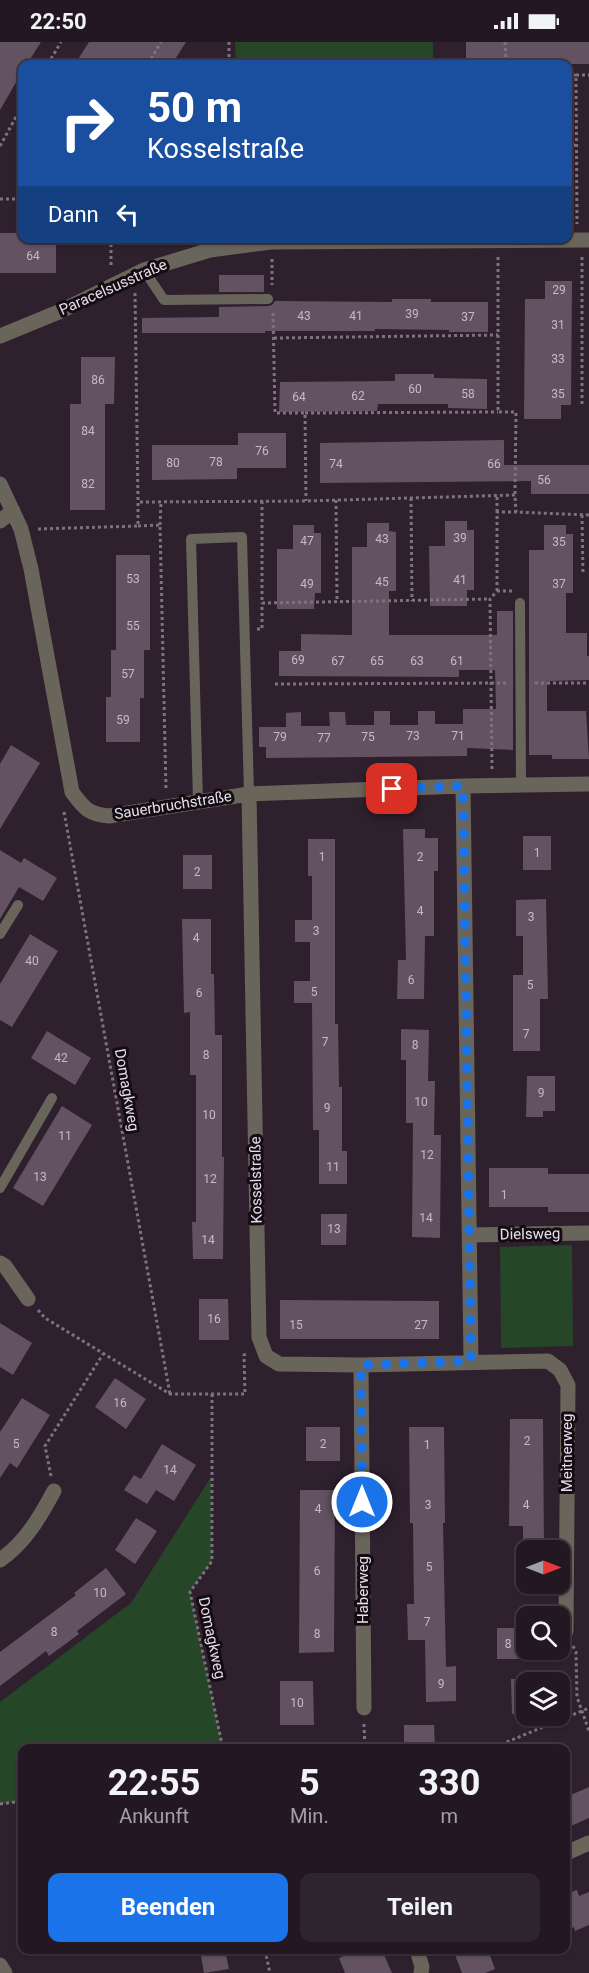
<!DOCTYPE html>
<html lang="de">
<meta charset="utf-8">
<style>
body{margin:0;font-family:Roboto,sans-serif;background:#2f252f;color:#f1f3f6;height:100vh;display:flex;flex-direction:column;font-size:22px;white-space:nowrap}
*{box-sizing:border-box;margin:0}
p{font-size:20px;color:#a3a0a5}
.icon{flex:none;width:33px;height:33px;fill:none;stroke:currentColor;stroke-width:2;stroke-linecap:round;stroke-linejoin:round}
.map{position:relative;flex:1;overflow:hidden}
.drawer{position:absolute;left:18px;top:1702px;width:552px;height:210px;display:flex;flex-direction:column;background:#231822;border-radius:12px;box-shadow:0 2px 4px #0004,0 0 0 2px #403740}
.drawer>*{flex:none}
.banner{position:absolute;left:18px;top:18px;width:554px;height:183px;border-radius:12px;box-shadow:0 2px 4px #0004,0 0 0 2px #403740;background:#1a4fa0;color:#fff;overflow:hidden}
.needle{width:39px;rotate:90deg}
.buttons{position:absolute;left:516px;top:1498px;display:grid;gap:12px}
.buttons a{display:grid;place-items:center;width:54px;height:54px;border-radius:12px;background:#231822;box-shadow:0 2px 4px #0004,0 0 0 2px #403740;font-size:30px}
.pin{position:absolute;display:grid;place-items:center;width:51px;height:51px;color:#fff;margin:-26px;border-radius:12px;box-shadow:0 3px 9px #0006}
.me{position:absolute;width:66px;margin:-33px;rotate:0deg;stroke-linejoin:round;filter:drop-shadow(0 0 4px #0008)}
.turn{display:flex;align-items:center;gap:21px;height:126px;padding:0 30px;font-size:27px}
.turn .icon{width:78px;height:78px;stroke-width:2.5}
.turn b{display:block;font-size:42px;line-height:51px}
.then{display:flex;align-items:center;height:57px;padding:0 30px;background:#0003;gap:12px;font-size:22px}
.eta{display:flex;justify-content:space-evenly;align-items:center;height:102px;text-align:center}
.eta b{font-size:36px;font-weight:700;line-height:42px}
.button{display:flex;gap:12px;margin-top:auto;padding:12px 30px}
.button a{flex:1;height:69px;border-radius:12px;background:#1a73e8;color:#fff;font-size:24px;font-weight:700;line-height:69px;text-align:center}
.button a+a{background:#2f252f;color:#f1f3f6}
.status{display:flex;justify-content:space-between;align-items:center;height:42px;padding:0 30px;background:#231822;direction:ltr}
.status svg{height:16px;fill:currentColor}
.map>svg:first-child{display:block}
</style>
<div class="status"><b>22:50</b><svg viewBox="0 0 49 12"><path d="M0 12V9h3v3zM5 12V6h3v6zM10 12V3h3v9zM15 12V0h3v12zM26 1h20v11H26zM47 4h2v5h-2z"/></svg></div>
<div class="map">
<svg width="589" height="1931" viewBox="0 0 589 1931">
<rect width="100%" height="100%" fill="#2f202e"/>
<!-- green -->
<path fill="#254627" d="M 235,0 L 433,0 L 433,22 L 236,22 Z
M 572,1203 L 573,1304 L 501,1306 L 500,1205 Z
M 211,1435 L 212,1519 L 190,1550 L 223,1707 L 22,1707 L 22,1759 L 0,1762 L 0,1660 L 131,1561 Z"/>
<!-- building -->
<path fill="#635262" d="M 0,0 L 41,0 L 27,22 L 22,22 L 22,30 L 0,68 Z
M 89,0 L 186,0 L 172,22 L 75,22 Z
M 466,0 L 589,0 L 589,22 L 466,22 Z
M 0,191 L 22,191 L 22,196 L 56,196 L 56,231 L 0,231 Z
M 219,233 L 264,233 L 264,250 L 219,250 Z
M 545,239 L 572,239 L 571,363 L 561,363 L 561,377 L 524,377 L 525,257 L 545,257 Z
M 392,257 L 431,257 L 431,260 L 488,260 L 488,290 L 449,290 L 449,288 L 375,287 L 375,289 L 265,289 L 265,291 L 142,291 L 142,276 L 219,275 L 219,265 L 268,264 L 272,263 L 275,259 L 392,260 Z
M 81,315 L 115,315 L 114,362 L 105,362 L 105,468 L 70,468 L 70,362 L 81,362 Z
M 395,332 L 434,332 L 434,336 L 487,337 L 487,367 L 448,366 L 448,362 L 378,362 L 377,369 L 279,370 L 280,340 L 395,339 Z
M 238,391 L 286,391 L 286,426 L 237,426 L 237,437 L 152,438 L 152,403 L 238,403 Z
M 504,398 L 504,423 L 589,423 L 589,452 L 531,452 L 531,439 L 320,441 L 320,401 Z
M 445,479 L 467,479 L 467,488 L 474,488 L 474,548 L 467,548 L 467,564 L 430,564 L 429,504 L 445,504 Z
M 367,481 L 389,481 L 389,489 L 396,490 L 396,549 L 389,549 L 389,593 L 497,593 L 497,569 L 513,569 L 513,708 L 467,706 L 467,714 L 266,716 L 266,705 L 259,705 L 259,685 L 286,685 L 286,671 L 301,670 L 301,684 L 330,684 L 329,670 L 345,670 L 346,683 L 374,683 L 374,669 L 390,669 L 390,683 L 418,683 L 418,669 L 435,669 L 435,682 L 463,682 L 463,667 L 496,667 L 495,628 L 459,628 L 459,635 L 279,634 L 279,609 L 301,609 L 301,592 L 352,593 L 352,505 L 367,505 Z
M 293,483 L 314,483 L 314,491 L 321,491 L 321,551 L 315,551 L 314,567 L 277,567 L 277,507 L 293,507 Z
M 544,483 L 566,483 L 566,492 L 573,492 L 573,551 L 566,551 L 566,591 L 587,591 L 587,614 L 589,614 L 589,638 L 547,639 L 547,669 L 586,669 L 589,717 L 552,717 L 552,713 L 529,713 L 529,508 L 544,508 Z
M 116,513 L 150,513 L 150,608 L 144,608 L 144,656 L 140,656 L 140,700 L 106,700 L 106,655 L 111,655 L 111,608 L 116,608 Z
M 11,703 L 40,721 L 0,787 L 0,722 Z
M 403,787 L 425,787 L 425,796 L 438,796 L 438,829 L 434,829 L 434,894 L 425,894 L 424,957 L 397,957 L 398,918 L 406,918 Z
M 523,794 L 551,794 L 551,828 L 523,828 Z
M 308,797 L 335,797 L 335,982 L 338,982 L 339,1045 L 342,1045 L 342,1109 L 347,1109 L 347,1142 L 319,1142 L 319,1088 L 313,1088 L 312,961 L 294,961 L 294,939 L 310,939 L 310,900 L 295,900 L 295,878 L 312,878 L 312,834 L 308,834 Z
M 0,808 L 21,821 L 24,816 L 57,836 L 43,859 L 19,845 L 0,877 Z
M 183,813 L 212,813 L 212,847 L 183,847 Z
M 546,857 L 548,957 L 540,957 L 540,1009 L 513,1009 L 513,933 L 523,933 L 523,894 L 516,894 L 516,858 Z
M 182,877 L 211,877 L 211,932 L 214,932 L 215,993 L 222,993 L 222,1115 L 224,1115 L 223,1217 L 193,1217 L 192,1180 L 196,1180 L 196,1033 L 190,1033 L 190,970 L 184,971 Z
M 30,892 L 58,909 L 12,985 L 0,978 L 0,942 Z
M 401,987 L 429,988 L 428,1039 L 435,1039 L 434,1093 L 441,1093 L 440,1196 L 412,1195 L 413,1081 L 406,1081 L 406,1018 L 401,1018 Z
M 47,989 L 91,1016 L 75,1043 L 31,1016 Z
M 527,1034 L 555,1034 L 555,1069 L 543,1069 L 543,1075 L 526,1075 Z
M 62,1064 L 92,1083 L 43,1164 L 13,1146 Z
M 489,1126 L 548,1126 L 548,1132 L 589,1132 L 589,1170 L 548,1170 L 548,1165 L 489,1165 Z
M 321,1172 L 347,1172 L 346,1203 L 321,1203 Z
M 199,1257 L 228,1257 L 229,1298 L 199,1298 Z
M 280,1258 L 439,1259 L 439,1297 L 280,1297 Z
M 0,1281 L 32,1301 L 13,1333 L 0,1325 Z
M 115,1336 L 146,1357 L 126,1387 L 95,1365 Z
M 22,1356 L 50,1373 L 17,1426 L 10,1421 L 0,1436 L 0,1390 Z
M 510,1377 L 543,1377 L 544,1509 L 523,1509 L 523,1484 L 509,1484 Z
M 306,1385 L 340,1385 L 340,1419 L 306,1419 Z
M 409,1385 L 444,1385 L 445,1481 L 443,1481 L 446,1625 L 456,1624 L 456,1659 L 426,1660 L 425,1598 L 408,1598 L 407,1562 L 414,1562 L 413,1481 L 410,1481 Z
M 162,1402 L 196,1423 L 174,1459 L 156,1448 L 147,1462 L 124,1448 L 134,1433 L 141,1437 Z
M 300,1448 L 335,1448 L 334,1610 L 299,1611 Z
M 136,1476 L 157,1489 L 135,1522 L 115,1508 Z
M 106,1526 L 126,1552 L 77,1589 L 79,1592 L 49,1614 L 46,1609 L 0,1644 L 0,1610 L 76,1553 L 74,1551 Z
M 497,1586 L 519,1586 L 519,1617 L 497,1617 Z
M 511,1637 L 526,1637 L 526,1671 L 512,1672 Z
M 280,1639 L 313,1639 L 314,1683 L 280,1683 Z
M 404,1683 L 434,1683 L 435,1707 L 404,1707 Z
M 589,1745 L 589,1776 L 566,1786 L 566,1755 Z
M 577,1848 L 579,1854 L 589,1850 L 589,1883 L 575,1889 L 574,1885 L 566,1889 L 566,1852 Z
M 200,1908 L 225,1908 L 229,1927 L 204,1931 Z
M 357,1908 L 382,1908 L 392,1931 L 345,1931 L 339,1916 Z
M 466,1908 L 488,1908 L 495,1927 L 485,1931 L 462,1931 L 455,1913 Z"/>
<g fill="none" stroke-linecap="round" stroke-linejoin="round">
<!-- path -->
<path stroke="#7f727f" stroke-width="3" stroke-dasharray="3 3" stroke-linecap="butt" d="M 229,0 L 229,22
M 505,0 L 506,22
M 48,22 L 61,0
M 148,22 L 161,0
M 576,33 L 589,33
M 567,34 L 576,33 L 577,182
M 567,103 L 575,103
M 0,104 L 22,64
M 0,157 L 22,157
M 111,196 L 111,225
M 498,215 L 498,370 L 516,370 L 515,453
M 272,217 L 272,243
M 135,251 L 138,460
M 273,271 L 275,371 L 305,371 L 306,459
M 274,296 L 498,293
M 582,362 L 582,215
M 305,371 L 498,370
M 411,456 L 412,559
M 336,458 L 337,560
M 262,459 L 262,561 L 490,557
M 497,470 L 497,454
M 582,473 L 583,533
M 160,483 L 161,460
M 138,484 L 160,483 L 166,748
M 38,487 L 138,484 L 138,460 L 306,459 L 515,453 L 516,470 L 589,473
M 497,549 L 497,470 L 516,470
M 497,549 L 513,549
M 257,587 L 262,587 L 262,561
M 535,641 L 589,641
M 275,642 L 507,641
M 492,727 L 490,557 L 497,549
M 64,770 L 170,1352
M 38,1268 L 45,1276 L 170,1352 L 245,1352 L 244,1313 L 248,1311
M 212,1352 L 212,1519 L 190,1550 L 223,1707
M 51,1434 L 45,1404 L 103,1312
M 573,1604 L 576,1610 L 577,1655 L 589,1689
M 364,1682 L 365,1707
M 490,1707 L 589,1666
M 0,1762 L 22,1759
M 265,1908 L 270,1931"/>
<!-- service -->
<path stroke="#69655b" stroke-width="10" d="M 144,228 L 164,258 L 268,257
M 520,561 L 521,743
M 198,759 L 191,497 L 242,495 L 249,752
M 0,892 L 18,863
M 0,1146 L 52,1056"/>
<!-- minor -->
<path stroke="#69655b" stroke-width="15" d="M 0,294 L 61,269 L 144,228 L 210,208 L 271,200 L 589,198
M 0,442 L 21,487 L 31,527 L 72,750 C 84,766 88,772 109,774 L 249,752 L 463,744 L 589,742
M 0,479 L 13,469
M 463,744 L 471,1319
M 249,752 L 259,1295 L 266,1314 L 279,1322 L 361,1323 L 548,1319 L 560,1328 L 568,1343 L 566,1589
M 471,1193 L 589,1191
M 0,1221 L 5,1224 L 28,1257
M 361,1323 L 364,1666
M 0,1518 C 25,1501 40,1475 54,1449
M 566,1811 L 589,1801
M 417,1908 L 422,1925 L 421,1931
M 0,1923 L 5,1931"/>
</g>
<g fill="none" stroke-linecap="round" stroke-linejoin="round">
<!-- route -->
<path stroke="#1a73e8" stroke-width="10" stroke-dasharray="0 18" d="M 362,1460 L 361,1323 L 471,1319 L 463,744 L 392,747"/>
</g>
<g text-anchor="middle" dominant-baseline="central" stroke-width="6" stroke-linejoin="round" paint-order="stroke">
<!-- number labels -->
<g font-size="12" fill="#c6bac6">
<text x="33" y="214">64</text>
<text x="559" y="248">29</text>
<text x="412" y="272">39</text>
<text x="304" y="274">43</text>
<text x="356" y="274">41</text>
<text x="468" y="275">37</text>
<text x="558" y="283">31</text>
<text x="558" y="317">33</text>
<text x="98" y="338">86</text>
<text x="415" y="347">60</text>
<text x="468" y="352">58</text>
<text x="558" y="352">35</text>
<text x="358" y="354">62</text>
<text x="299" y="355">64</text>
<text x="88" y="389">84</text>
<text x="262" y="409">76</text>
<text x="216" y="420">78</text>
<text x="173" y="421">80</text>
<text x="336" y="422">74</text>
<text x="494" y="422">66</text>
<text x="544" y="438">56</text>
<text x="88" y="442">82</text>
<text x="460" y="496">39</text>
<text x="382" y="497">43</text>
<text x="307" y="499">47</text>
<text x="559" y="500">35</text>
<text x="133" y="537">53</text>
<text x="460" y="538">41</text>
<text x="382" y="540">45</text>
<text x="307" y="542">49</text>
<text x="559" y="542">37</text>
<text x="133" y="584">55</text>
<text x="298" y="618">69</text>
<text x="338" y="619">67</text>
<text x="377" y="619">65</text>
<text x="417" y="619">63</text>
<text x="457" y="619">61</text>
<text x="128" y="632">57</text>
<text x="123" y="678">59</text>
<text x="413" y="694">73</text>
<text x="458" y="694">71</text>
<text x="280" y="695">79</text>
<text x="368" y="695">75</text>
<text x="324" y="696">77</text>
<text x="537" y="811">1</text>
<text x="322" y="815">1</text>
<text x="420" y="815">2</text>
<text x="197" y="830">2</text>
<text x="420" y="869">4</text>
<text x="531" y="875">3</text>
<text x="316" y="889">3</text>
<text x="196" y="896">4</text>
<text x="32" y="919">40</text>
<text x="411" y="938">6</text>
<text x="530" y="943">5</text>
<text x="314" y="950">5</text>
<text x="199" y="951">6</text>
<text x="526" y="992">7</text>
<text x="325" y="1000">7</text>
<text x="415" y="1003">8</text>
<text x="206" y="1013">8</text>
<text x="61" y="1016">42</text>
<text x="541" y="1051">9</text>
<text x="421" y="1060">10</text>
<text x="327" y="1066">9</text>
<text x="209" y="1073">10</text>
<text x="65" y="1094">11</text>
<text x="427" y="1113">12</text>
<text x="333" y="1125">11</text>
<text x="40" y="1135">13</text>
<text x="210" y="1137">12</text>
<text x="504" y="1153">1</text>
<text x="426" y="1176">14</text>
<text x="334" y="1187">13</text>
<text x="208" y="1198">14</text>
<text x="214" y="1277">16</text>
<text x="296" y="1283">15</text>
<text x="421" y="1283">27</text>
<text x="120" y="1361">16</text>
<text x="527" y="1399">2</text>
<text x="16" y="1402">5</text>
<text x="323" y="1402">2</text>
<text x="427" y="1403">1</text>
<text x="170" y="1428">14</text>
<text x="428" y="1463">3</text>
<text x="526" y="1463">4</text>
<text x="318" y="1467">4</text>
<text x="429" y="1525">5</text>
<text x="317" y="1529">6</text>
<text x="100" y="1551">10</text>
<text x="427" y="1580">7</text>
<text x="54" y="1590">8</text>
<text x="317" y="1592">8</text>
<text x="508" y="1602">8</text>
<text x="441" y="1642">9</text>
<text x="297" y="1661">10</text>
</g>
<!-- street labels -->
<g font-size="15" fill="#e7dde7" stroke="#130c13">
<text transform="translate(113 245) rotate(-24)">Paracelsusstraße</text>
<text transform="translate(173 763) rotate(-9)">Sauerbruchstraße</text>
<text transform="translate(127 1048) rotate(80)">Domagkweg</text>
<text transform="translate(256 1138) rotate(-91)">Kosselstraße</text>
<text transform="translate(530 1192) rotate(-1)">Dielsweg</text>
<text transform="translate(567 1411) rotate(-90)">Meitnerweg</text>
<text transform="translate(363 1548) rotate(-90)">Haberweg</text>
<text transform="translate(212 1596) rotate(78)">Domagkweg</text>
</g>
</g>
</svg>
<div class="buttons">
<a><svg class="needle" viewBox="-14 -14 28 28"><path d="M0-13l5 13h-10z" fill="#e53935"/><path d="M0 13l5-13h-10z" fill="#a3a0a5"/></svg></a>
<a><svg class="icon" aria-label="search" viewBox="0 0 24 24"><circle cx="10" cy="10" r="6"/><path d="M15 15l6 6"/></svg></a>
<a><svg class="icon" aria-label="layers" viewBox="0 0 24 24"><path d="M12 4l9 5-9 5-9-5zM3 14l9 5 9-5"/></svg></a>
</div>
<div class="pin" style="left:392px;top:747px;background:#d93025"><svg class="icon" aria-label="arrive" viewBox="0 0 24 24"><path d="M6 21V4h12l-3 4 3 4H6"/></svg></div>
<svg class="me" style="left:362px;top:1460px" viewBox="-20 -20 40 40"><circle r="17" fill="#1a73e8" stroke="#fff" stroke-width="3"/><path d="M0-11L8 9 0 5-8 9z" fill="#fff"/></svg>
<div class="banner">
<div class="turn"><svg class="icon" aria-label="right" viewBox="0 0 24 24"><path d="M7 20v-9h11M14 6l5 5-5 5"/></svg><div><b>50 m</b>Kosselstraße</div></div>
<div class="then">Dann<svg class="icon" aria-label="left" viewBox="0 0 24 24"><path d="M17 20v-9H6M10 6l-5 5 5 5"/></svg></div>
</div>
<section class="drawer">
<div class="eta">
<div><b>22:55</b><p>Ankunft</p></div>
<div><b>5</b><p>Min.</p></div>
<div><b>330</b><p>m</p></div>
</div>
<div class="button"><a>Beenden</a><a>Teilen</a></div>
</section>
</div>
